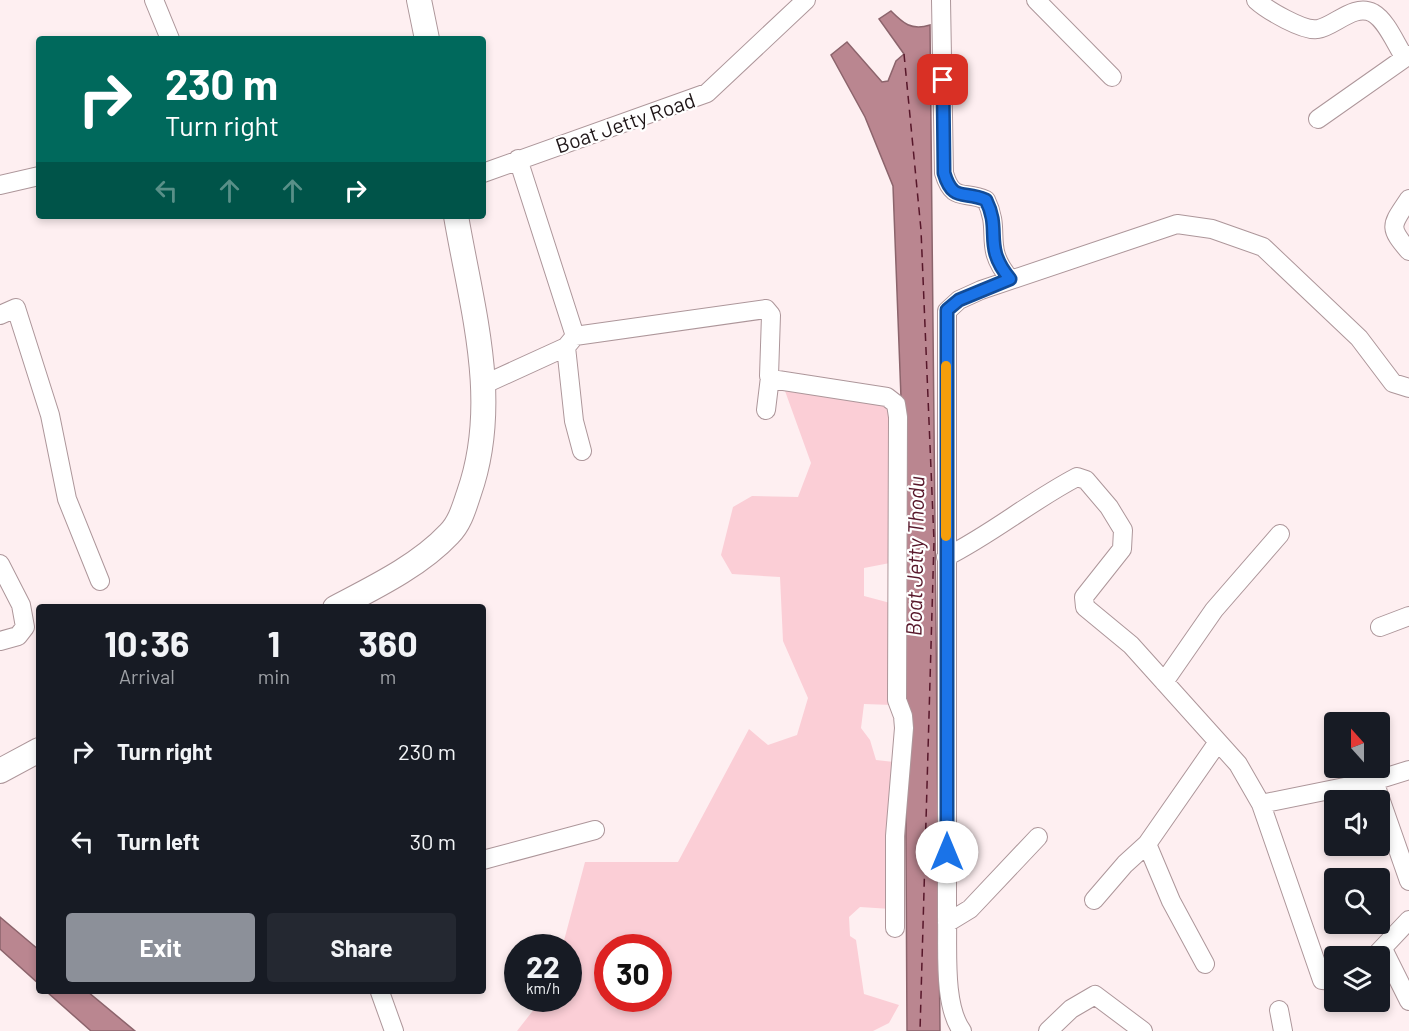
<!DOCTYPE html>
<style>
body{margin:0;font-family:Barlow,sans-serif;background:#242831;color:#f1f3f6;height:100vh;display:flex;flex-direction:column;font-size:22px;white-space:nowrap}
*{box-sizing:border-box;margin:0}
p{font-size:20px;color:#9ea1a6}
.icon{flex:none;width:33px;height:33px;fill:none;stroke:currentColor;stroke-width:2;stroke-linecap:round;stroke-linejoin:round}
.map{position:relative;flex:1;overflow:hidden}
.details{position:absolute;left:36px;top:604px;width:450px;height:390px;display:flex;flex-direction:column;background:#171b24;border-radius:6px;box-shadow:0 3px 9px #0003}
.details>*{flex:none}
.hud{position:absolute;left:36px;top:36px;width:450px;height:183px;border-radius:6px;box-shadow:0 3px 9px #0003;background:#00695c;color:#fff;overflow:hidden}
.needle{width:39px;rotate:339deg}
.buttons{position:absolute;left:1324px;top:712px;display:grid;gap:12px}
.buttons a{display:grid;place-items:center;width:66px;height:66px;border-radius:6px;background:#171b24;box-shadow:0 3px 9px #0003;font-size:30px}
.speed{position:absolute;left:504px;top:934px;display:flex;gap:12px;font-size:30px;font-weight:700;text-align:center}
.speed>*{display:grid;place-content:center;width:78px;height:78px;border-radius:50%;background:#171b24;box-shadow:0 3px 9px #0003;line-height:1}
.speed small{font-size:15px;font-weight:400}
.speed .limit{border:9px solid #d22;background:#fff;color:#111}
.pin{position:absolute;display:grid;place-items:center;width:51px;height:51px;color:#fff;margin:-26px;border-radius:12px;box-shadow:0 3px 9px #0006}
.me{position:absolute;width:66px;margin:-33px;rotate:0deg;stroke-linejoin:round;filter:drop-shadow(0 0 4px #0008)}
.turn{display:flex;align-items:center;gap:21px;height:126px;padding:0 30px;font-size:27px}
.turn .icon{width:78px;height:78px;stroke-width:2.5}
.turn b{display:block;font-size:42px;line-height:51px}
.lanes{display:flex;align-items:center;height:57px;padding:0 30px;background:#0003;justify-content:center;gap:30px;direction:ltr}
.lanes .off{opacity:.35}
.eta{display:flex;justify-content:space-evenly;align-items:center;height:102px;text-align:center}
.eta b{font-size:36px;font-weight:700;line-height:42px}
.button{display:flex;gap:12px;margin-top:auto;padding:12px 30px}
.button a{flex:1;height:69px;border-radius:6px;background:#8c9099;color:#fff;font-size:24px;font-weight:700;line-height:69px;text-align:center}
.button a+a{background:#242831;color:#f1f3f6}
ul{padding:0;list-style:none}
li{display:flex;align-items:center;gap:18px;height:90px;padding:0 30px}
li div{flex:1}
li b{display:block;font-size:22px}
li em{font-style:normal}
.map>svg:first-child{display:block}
</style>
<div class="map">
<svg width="1409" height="1031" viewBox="0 0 1409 1031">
<rect width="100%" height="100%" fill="#feeff1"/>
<!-- green -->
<path fill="#fbced6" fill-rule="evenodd" d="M 785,391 L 891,406 L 895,562 L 864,568 L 864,596 L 894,604 L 892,705 L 864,704 L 861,728 L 870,740 L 876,760 L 894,762 L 891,909 L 860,907 L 849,917 L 850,936 L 856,940 L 864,994 L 899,1005 L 889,1023 L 873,1031 L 517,1031 L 542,999 L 568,999 L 568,948 L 562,948 L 585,862 L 678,862 L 749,729 L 768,745 L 797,735 L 808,698 L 783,641 L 780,577 L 732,574 L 721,555 L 733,507 L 752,496 L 798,497 L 811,463 ZM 608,948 L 658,948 L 658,999 L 608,999 Z"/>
<!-- water -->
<path fill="#ba8690" stroke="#8c646c" stroke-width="1.5" d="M 891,11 C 903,23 911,31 930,25 L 940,1031 L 907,1031 L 904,477 L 893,186 L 865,117 L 831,55 L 847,42 L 882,82 L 888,81 L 896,61 L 904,54 L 879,19 Z
M 0,917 L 39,950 L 39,984 L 0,949 Z
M 47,992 L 88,992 L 135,1031 L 91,1031 Z"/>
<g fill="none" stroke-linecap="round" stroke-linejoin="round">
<!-- ferry -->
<path stroke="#57172a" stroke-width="1.5" stroke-dasharray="8 6" stroke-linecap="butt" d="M 904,54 L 921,230 L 934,541 L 920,1031"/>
<!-- minor casing -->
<g stroke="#ad969a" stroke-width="20">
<path id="minor" d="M 154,0 L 170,39
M 941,0 L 944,173 C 953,203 964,190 986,200 C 1002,233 982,246 1010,279
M 1036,0 L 1112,77
M 1256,0 C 1267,10 1304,32 1318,29 C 1335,26 1354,3 1373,13 C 1387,21 1396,45 1405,58
M 1318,119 L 1409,55
M 518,159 L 575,336 L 566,347 L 574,421 L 582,451
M 483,173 L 707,93 L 806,0
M 0,185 L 39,176
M 1409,199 C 1392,225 1387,226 1409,251
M 0,315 L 16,308 L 50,415 L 67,499 L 100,581
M 575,336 L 766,309 L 771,315 L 769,376 L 771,379 L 887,397 L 896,404 L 898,417 L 897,700 L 903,716 L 904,728 L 895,836 L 895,928
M 485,384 L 566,347
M 766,410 L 770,377
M 946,557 C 992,534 1031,501 1077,477 L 1086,480 L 1109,507 L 1123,530 L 1122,549 L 1084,597 L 1085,607 L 1131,645 L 1238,764 L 1261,804 L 1322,980 L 1335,981
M 0,564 L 21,605 L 25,627 L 18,636 L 0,641
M 1380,627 L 1409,616
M 1164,682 L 1214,610 L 1280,534
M 1374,781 L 1409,881
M 1261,804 L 1374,781 L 1409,770
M 483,860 L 595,830
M 1094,900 L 1125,864 L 1147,844
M 947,923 L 970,909 L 1038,837
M 1383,949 L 1409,1001
M 1375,956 L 1409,920
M 1205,964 L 1171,901 L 1147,844 L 1218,742
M 380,992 L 394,1031
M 1279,1010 L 1283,1031
M 962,1031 C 943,1005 948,949 947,917 L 947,311 L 959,300 L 981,290 L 1177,224 L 1212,229 L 1263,247 L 1359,338 L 1393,383 L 1409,388
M 1048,1031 L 1071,1009 L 1095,995 L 1143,1031"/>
</g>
<!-- major casing -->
<g stroke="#ad969a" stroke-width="26">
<path id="major" d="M 419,0 L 427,39
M 335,608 C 373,588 419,566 449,534 C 460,523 464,508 469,493 C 501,402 472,309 456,216
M 0,771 L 39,750"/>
</g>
<!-- minor -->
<use href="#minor" stroke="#fff" stroke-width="18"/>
<!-- major -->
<use href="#major" stroke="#fff" stroke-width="24"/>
</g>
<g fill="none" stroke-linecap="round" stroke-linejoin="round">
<!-- route casing -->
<g stroke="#114b97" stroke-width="15">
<path id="route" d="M 943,80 L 944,173 C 953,203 964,190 986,200 C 1002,232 982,245 1010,279 L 959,300 L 947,310 L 947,852"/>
</g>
<!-- route -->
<use href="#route" stroke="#1a73e8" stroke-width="10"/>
<!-- slow -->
<path stroke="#f59e0b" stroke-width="10" d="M 946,536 L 946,366"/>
</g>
<g text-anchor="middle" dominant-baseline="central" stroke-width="4.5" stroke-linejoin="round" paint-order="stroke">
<!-- street labels -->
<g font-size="21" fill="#1f1618" stroke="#fff">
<text transform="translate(625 122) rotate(-19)">Boat Jetty Road</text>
</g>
<!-- water labels -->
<g font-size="22" font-style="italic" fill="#57172a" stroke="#fff">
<text transform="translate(914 556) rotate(-89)">Boat Jetty Thodu</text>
</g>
</g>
</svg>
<div class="buttons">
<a><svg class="needle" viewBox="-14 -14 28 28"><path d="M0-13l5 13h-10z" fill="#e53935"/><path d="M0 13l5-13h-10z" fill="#9ea1a6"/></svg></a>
<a><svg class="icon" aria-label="sound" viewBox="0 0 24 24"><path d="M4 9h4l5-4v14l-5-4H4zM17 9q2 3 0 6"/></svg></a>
<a><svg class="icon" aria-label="search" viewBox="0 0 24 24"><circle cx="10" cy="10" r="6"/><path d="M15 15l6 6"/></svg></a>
<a><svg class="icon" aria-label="layers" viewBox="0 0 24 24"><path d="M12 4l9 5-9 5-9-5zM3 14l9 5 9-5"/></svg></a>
</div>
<div class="speed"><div>22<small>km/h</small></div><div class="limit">30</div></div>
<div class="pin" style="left:943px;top:80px;background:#d93025"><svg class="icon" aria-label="arrive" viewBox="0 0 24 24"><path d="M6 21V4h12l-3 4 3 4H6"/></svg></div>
<svg class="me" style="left:947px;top:852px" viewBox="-20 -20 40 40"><circle r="19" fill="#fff"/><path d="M0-13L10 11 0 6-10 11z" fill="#1a73e8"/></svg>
<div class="hud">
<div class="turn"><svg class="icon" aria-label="right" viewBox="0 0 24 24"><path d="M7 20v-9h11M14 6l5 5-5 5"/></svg><div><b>230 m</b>Turn right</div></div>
<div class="lanes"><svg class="icon off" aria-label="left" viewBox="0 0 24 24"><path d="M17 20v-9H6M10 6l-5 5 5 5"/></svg><svg class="icon off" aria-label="ahead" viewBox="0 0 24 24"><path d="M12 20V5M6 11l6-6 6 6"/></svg><svg class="icon off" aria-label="ahead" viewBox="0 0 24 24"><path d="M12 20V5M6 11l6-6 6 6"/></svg><svg class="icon" aria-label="right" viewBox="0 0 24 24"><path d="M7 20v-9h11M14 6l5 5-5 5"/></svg></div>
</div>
<section class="details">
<div class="eta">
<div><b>10:36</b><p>Arrival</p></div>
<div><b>1</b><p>min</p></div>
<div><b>360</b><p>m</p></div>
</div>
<ul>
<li><svg class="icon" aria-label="right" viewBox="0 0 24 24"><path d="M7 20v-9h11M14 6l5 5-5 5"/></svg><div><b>Turn right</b></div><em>230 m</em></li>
<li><svg class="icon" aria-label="left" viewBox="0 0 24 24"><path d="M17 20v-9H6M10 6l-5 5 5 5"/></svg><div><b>Turn left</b></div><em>30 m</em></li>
</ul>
<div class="button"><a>Exit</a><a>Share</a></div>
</section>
</div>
